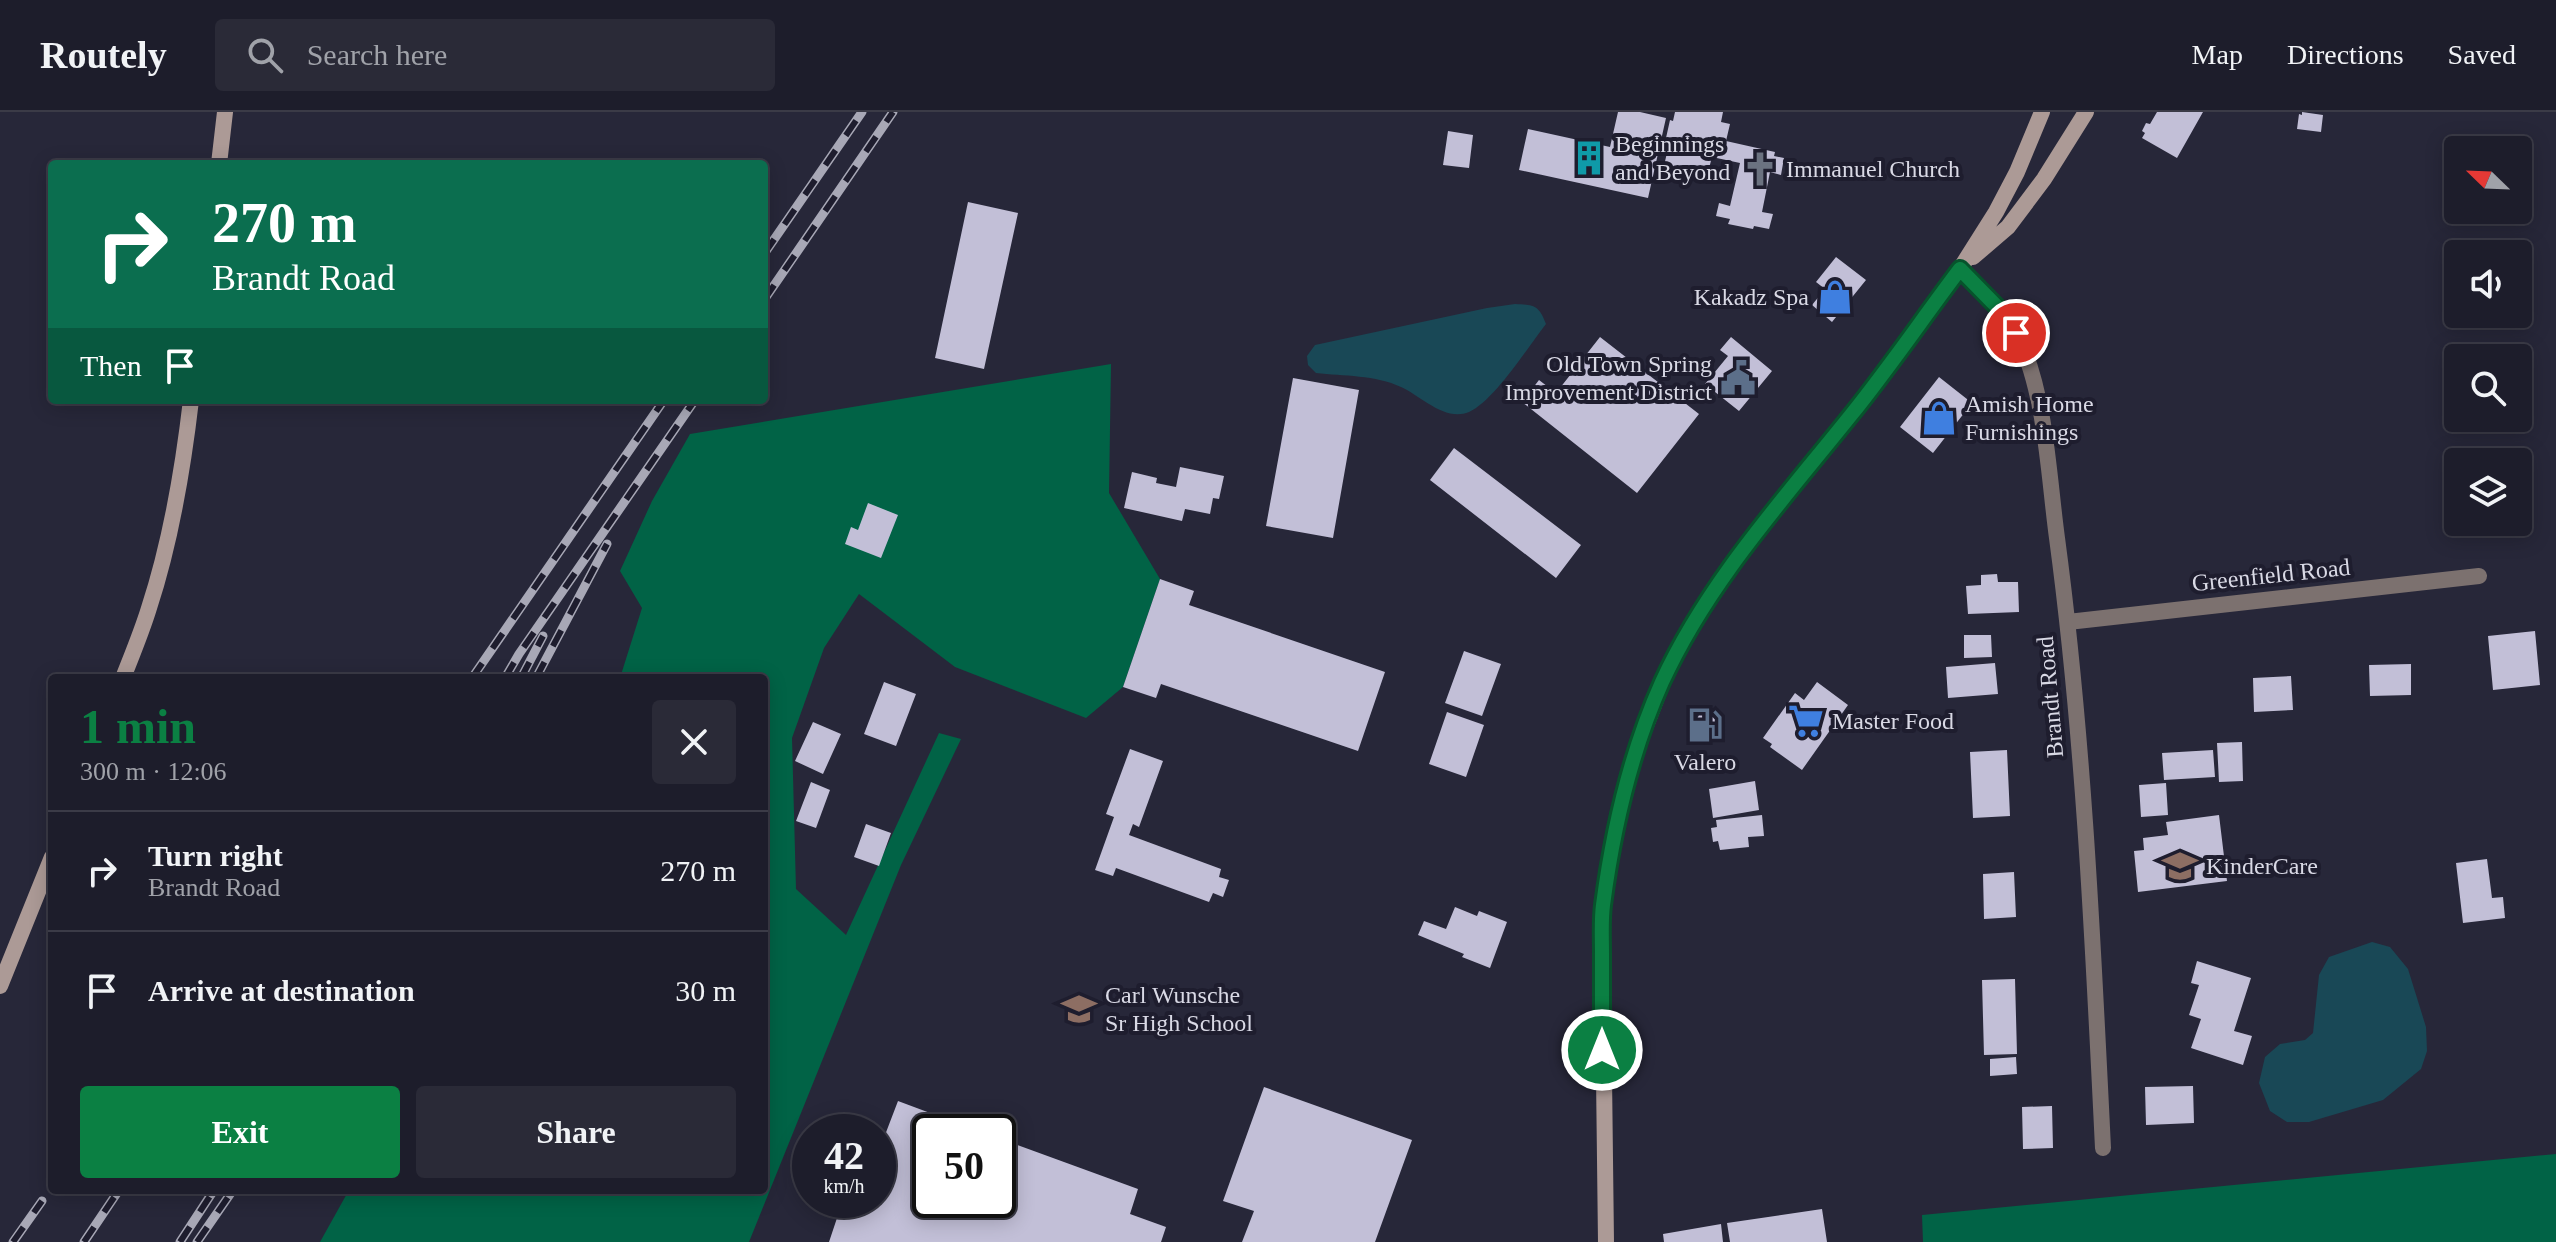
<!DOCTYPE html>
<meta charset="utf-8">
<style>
body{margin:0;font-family:Georgia,serif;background:#2a2a37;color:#f1f3f6;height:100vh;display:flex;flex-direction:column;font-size:30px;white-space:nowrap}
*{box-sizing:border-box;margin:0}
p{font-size:26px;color:#a0a2a9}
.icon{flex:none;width:44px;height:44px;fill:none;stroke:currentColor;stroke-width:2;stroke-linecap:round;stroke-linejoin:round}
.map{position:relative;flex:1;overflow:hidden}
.details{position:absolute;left:48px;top:562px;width:720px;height:520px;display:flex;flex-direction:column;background:#1d1d2b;border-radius:8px;box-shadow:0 4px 20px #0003,0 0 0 2px #3b3b47}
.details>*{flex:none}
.hud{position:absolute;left:48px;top:48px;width:720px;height:244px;border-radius:8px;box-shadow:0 4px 20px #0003,0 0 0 2px #3b3b47;background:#0b6e4f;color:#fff;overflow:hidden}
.needle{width:52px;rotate:293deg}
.controls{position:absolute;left:2444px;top:24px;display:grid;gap:16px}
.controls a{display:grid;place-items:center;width:88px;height:88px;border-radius:8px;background:#1d1d2b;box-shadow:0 4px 20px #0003,0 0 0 2px #3b3b47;font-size:40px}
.speed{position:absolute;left:792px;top:1002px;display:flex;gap:16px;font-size:40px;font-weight:700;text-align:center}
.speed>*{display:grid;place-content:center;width:104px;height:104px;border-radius:50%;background:#1d1d2b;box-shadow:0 4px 20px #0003,0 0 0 2px #3b3b47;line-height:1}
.speed small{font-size:20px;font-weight:400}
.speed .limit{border:4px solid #111;border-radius:12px;background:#fff;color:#111}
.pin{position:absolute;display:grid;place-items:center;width:68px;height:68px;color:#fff;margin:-34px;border:4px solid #fff;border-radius:50%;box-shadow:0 2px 8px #0007}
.me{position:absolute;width:88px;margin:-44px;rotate:0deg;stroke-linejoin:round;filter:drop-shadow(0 0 6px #0008)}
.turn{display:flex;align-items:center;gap:28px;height:168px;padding:0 32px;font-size:36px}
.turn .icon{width:104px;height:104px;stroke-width:2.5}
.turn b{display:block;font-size:56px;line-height:68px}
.then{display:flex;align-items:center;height:76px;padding:0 32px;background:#0003;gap:16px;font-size:30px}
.round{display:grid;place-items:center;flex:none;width:84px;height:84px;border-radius:8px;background:#2a2a37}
.head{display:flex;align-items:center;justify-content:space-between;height:136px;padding:0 32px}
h1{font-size:48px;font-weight:700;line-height:60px;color:#0b8043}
.button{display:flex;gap:16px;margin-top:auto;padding:16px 32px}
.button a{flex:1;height:92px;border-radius:8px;background:#0b8043;color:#fff;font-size:32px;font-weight:700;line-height:92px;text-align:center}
.button a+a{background:#2a2a37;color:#f1f3f6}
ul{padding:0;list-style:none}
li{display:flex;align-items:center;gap:24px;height:120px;padding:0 32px;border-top:2px solid #3b3b47}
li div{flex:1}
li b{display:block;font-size:30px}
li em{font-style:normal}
header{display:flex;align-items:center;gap:48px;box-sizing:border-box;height:112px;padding:0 40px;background:#1d1d2b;border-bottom:2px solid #3b3b47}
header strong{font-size:38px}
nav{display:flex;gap:44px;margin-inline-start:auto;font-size:28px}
.search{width:560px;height:72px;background:#2a2a37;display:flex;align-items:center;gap:20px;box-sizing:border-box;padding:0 28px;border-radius:8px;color:#a0a2a9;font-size:30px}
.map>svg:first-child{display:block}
</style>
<header>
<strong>Routely</strong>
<div class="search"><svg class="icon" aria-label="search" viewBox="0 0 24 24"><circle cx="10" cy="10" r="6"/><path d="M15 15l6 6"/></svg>Search here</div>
<nav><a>Map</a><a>Directions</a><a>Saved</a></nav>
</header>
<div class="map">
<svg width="2556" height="1130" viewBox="0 0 2556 1130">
<rect width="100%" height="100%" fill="#272739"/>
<!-- forest -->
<path fill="#016346" d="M 1111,252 L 1109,381 L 1160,467 L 1123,575 L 1086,606 L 955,555 L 859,482 L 824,536 L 792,626 L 796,777 L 846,823 L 939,621 L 961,627 L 901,753 L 749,1130 L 320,1130 L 349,1078 L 764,1078 L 764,566 L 620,566 L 642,496 L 620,459 L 652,389 L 690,322 Z
M 2556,1042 L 2556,1130 L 1923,1130 L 1922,1103 Z"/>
<!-- water -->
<path fill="#194856" d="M 1515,192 C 1534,193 1539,193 1546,212 C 1528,235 1494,289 1469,300 C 1445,310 1421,284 1401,275 C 1376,263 1343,264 1316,261 L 1308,253 L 1307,244 L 1315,233 L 1487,196 Z
M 2372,830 L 2390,835 L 2408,857 L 2426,915 L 2427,939 L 2421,957 L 2383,988 L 2309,1010 L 2287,1010 L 2270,999 L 2259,971 L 2265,945 L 2280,932 L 2305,928 L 2313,921 L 2319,863 L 2329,845 Z"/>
<!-- building -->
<path fill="#c2bfd7" d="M 1618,0 L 1640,0 L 1666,6 L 1648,86 L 1519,58 L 1528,17 L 1610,35 Z
M 1675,0 L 1723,0 L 1721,10 L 1730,12 L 1726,29 L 1775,40 L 1774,44 L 1784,46 L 1781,63 L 1770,60 L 1762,100 L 1773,102 L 1769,117 L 1754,114 L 1753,117 L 1728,112 L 1730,107 L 1716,104 L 1719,91 L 1730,94 L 1740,51 L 1712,45 L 1707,64 L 1664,54 L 1668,36 L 1664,35 L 1670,8 L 1673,9 Z
M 2157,0 L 2203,0 L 2177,46 L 2142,26 L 2145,21 L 2142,19 L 2146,11 L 2150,12 Z
M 2302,0 L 2323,3 L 2321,20 L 2297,17 L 2299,2 L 2302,3 Z
M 1448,19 L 1473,23 L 1469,56 L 1443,53 Z
M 968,90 L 1018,101 L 984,257 L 935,246 Z
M 1836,145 L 1866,168 L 1832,210 L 1812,193 L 1825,177 L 1816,170 Z
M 1600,225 L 1699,302 L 1637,381 L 1522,290 L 1539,268 L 1556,281 Z
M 1731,225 L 1772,259 L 1739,299 L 1705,272 L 1728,244 L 1720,238 Z
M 1939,265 L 1972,291 L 1933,341 L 1900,315 Z
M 1293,266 L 1359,278 L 1333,426 L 1266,414 Z
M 1454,336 L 1581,433 L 1556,466 L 1430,368 Z
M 1180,355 L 1224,364 L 1219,387 L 1213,386 L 1210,402 L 1185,397 L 1182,409 L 1124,396 L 1132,360 L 1157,366 L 1156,371 L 1176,375 Z
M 868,391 L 898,403 L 881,446 L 845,432 L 851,415 L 858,418 Z
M 1997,462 L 1998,470 L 2018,470 L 2019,500 L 1968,502 L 1966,474 L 1981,473 L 1981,463 Z
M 1160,467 L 1194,479 L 1189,493 L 1385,560 L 1358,639 L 1161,572 L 1156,586 L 1123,575 Z
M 2535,519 L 2540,573 L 2493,578 L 2488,524 Z
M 1964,523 L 1991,523 L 1992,545 L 1964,546 Z
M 1464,539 L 1501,552 L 1482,604 L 1445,591 Z
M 1995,551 L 1998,582 L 1948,586 L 1946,555 Z
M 2411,552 L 2411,583 L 2370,584 L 2369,553 Z
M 2291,564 L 2293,598 L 2254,600 L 2253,566 Z
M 884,570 L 916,582 L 896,634 L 864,622 Z
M 1817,570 L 1848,593 L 1802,658 L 1770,635 L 1772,632 L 1763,626 L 1795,581 L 1804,588 Z
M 1703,594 L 1721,602 L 1708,633 L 1689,625 Z
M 1447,600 L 1484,613 L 1466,665 L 1429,652 Z
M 813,610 L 841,622 L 823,662 L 795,649 Z
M 2242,630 L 2243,669 L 2219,670 L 2217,631 Z
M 1130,637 L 1163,649 L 1139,715 L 1133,712 L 1129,723 L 1221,757 L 1219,765 L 1229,768 L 1223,785 L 1213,781 L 1209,790 L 1116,756 L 1113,764 L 1095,758 L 1114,705 L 1106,702 Z
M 2007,638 L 2010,704 L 1973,706 L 1970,640 Z
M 2213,638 L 2215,665 L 2164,668 L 2162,641 Z
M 1755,669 L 1759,698 L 1713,706 L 1709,677 Z
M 811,670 L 830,678 L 816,716 L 796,709 Z
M 2166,671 L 2168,703 L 2141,705 L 2139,673 Z
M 1762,703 L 1764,724 L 1748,725 L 1749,735 L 1720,738 L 1718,729 L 1713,730 L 1711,716 L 1717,715 L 1716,708 Z
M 2219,703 L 2227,769 L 2138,780 L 2134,739 L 2144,738 L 2143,726 L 2168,723 L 2166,710 Z
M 866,712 L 891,721 L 879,754 L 854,745 Z
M 2487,747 L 2492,786 L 2503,785 L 2505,806 L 2463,811 L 2456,751 Z
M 2014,760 L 2016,805 L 1984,807 L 1983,762 Z
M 1455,795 L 1477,804 L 1479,799 L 1507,810 L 1490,856 L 1462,845 L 1464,842 L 1418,823 L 1424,809 L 1446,817 Z
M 2197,849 L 2251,866 L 2234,919 L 2252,924 L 2243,953 L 2191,936 L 2201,907 L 2189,903 L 2199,873 L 2191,871 Z
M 2015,867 L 2017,942 L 1984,943 L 1982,868 Z
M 2016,945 L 2017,962 L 1990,964 L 1990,947 Z
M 2193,974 L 2194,1011 L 2146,1013 L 2145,975 Z
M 1264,975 L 1412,1028 L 1375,1130 L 1242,1130 L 1254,1099 L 1223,1089 Z
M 898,989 L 981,1020 L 930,1020 L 930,1088 L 998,1088 L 998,1026 L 1138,1077 L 1130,1102 L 1166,1115 L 1161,1130 L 829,1130 L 843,1088 L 878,1088 L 878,1020 L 885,1023 Z
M 2052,994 L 2053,1036 L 2023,1037 L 2022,995 Z
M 1822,1097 L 1827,1130 L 1730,1130 L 1727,1111 Z
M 1721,1112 L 1723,1130 L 1664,1130 L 1663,1122 Z"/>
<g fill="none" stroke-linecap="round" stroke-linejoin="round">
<!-- street -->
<path stroke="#7c716f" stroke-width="16" d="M 1960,157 C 1985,182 2009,203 2023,236 C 2046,291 2049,367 2057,426 C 2084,628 2093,832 2103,1036
M 2068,510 L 2479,464"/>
<!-- secondary -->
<path stroke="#ac9a96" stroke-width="16" d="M 219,52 L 225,0
M 1973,145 L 2008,115 L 2044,67 L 2086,0
M 123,566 C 132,543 142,519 149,496 C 171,429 183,357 191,288
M 0,874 L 52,745
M 1606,1130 L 1602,797 L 1611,739 L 1627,671 L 1643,621 L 1662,572 L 1684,527 L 1723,466 L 1767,405 L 1853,300 L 1960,157 L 1996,100 L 2017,60 L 2042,0"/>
<!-- rail casing -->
<g stroke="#a8a8b6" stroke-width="9">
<path id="rail" d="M 764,142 L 862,0
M 764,188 L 893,0
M 472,566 L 664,288
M 505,566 L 519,542 L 695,288
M 521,566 L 543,524
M 536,566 L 607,432
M 13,1130 L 42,1089
M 84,1130 L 119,1078
M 180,1130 L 214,1078
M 197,1130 L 233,1078"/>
</g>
<!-- rail -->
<use href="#rail" stroke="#1e1d2e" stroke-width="6" stroke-dasharray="18" stroke-linecap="butt"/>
</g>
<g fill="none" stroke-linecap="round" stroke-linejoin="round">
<!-- route casing -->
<g stroke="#07532c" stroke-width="20">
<path id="route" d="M 1602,938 C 1602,906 1602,873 1602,841 C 1602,825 1601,808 1603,793 C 1613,717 1631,639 1662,570 C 1708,470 1783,388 1851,303 C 1889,256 1923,206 1960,157 L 2008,206 L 2016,221"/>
</g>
<!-- route -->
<use href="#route" stroke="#0b8043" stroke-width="14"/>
</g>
<!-- icons -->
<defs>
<g id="building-bare" transform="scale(2.76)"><path d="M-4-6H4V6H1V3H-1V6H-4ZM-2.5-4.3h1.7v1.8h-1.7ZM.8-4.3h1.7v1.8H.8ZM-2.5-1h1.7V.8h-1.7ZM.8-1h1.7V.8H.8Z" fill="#0f9aa8" stroke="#1e1d2e" stroke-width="2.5" paint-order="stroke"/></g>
<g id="church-bare" transform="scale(2.76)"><path d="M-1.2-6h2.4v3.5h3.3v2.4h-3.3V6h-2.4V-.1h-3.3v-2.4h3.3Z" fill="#6b7280" stroke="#1e1d2e" stroke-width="2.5" paint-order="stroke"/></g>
<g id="shop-bare" transform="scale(2.76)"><path d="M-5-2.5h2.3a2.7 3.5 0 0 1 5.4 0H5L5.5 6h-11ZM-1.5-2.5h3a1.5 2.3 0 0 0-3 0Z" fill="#3f7fe0" stroke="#1e1d2e" stroke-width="2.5" paint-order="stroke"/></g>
<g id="civic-bare" transform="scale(2.76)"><path d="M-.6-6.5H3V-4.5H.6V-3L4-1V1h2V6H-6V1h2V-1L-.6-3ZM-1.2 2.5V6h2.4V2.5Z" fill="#5c6f8a" stroke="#1e1d2e" stroke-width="2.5" paint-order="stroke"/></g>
<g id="supermarket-bare" transform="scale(2.76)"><path d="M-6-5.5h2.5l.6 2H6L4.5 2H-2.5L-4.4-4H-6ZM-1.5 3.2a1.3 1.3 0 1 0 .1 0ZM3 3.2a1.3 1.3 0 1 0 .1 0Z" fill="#3f7fe0" stroke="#1e1d2e" stroke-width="2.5" paint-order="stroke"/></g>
<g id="fuel-bare" transform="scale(2.76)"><path d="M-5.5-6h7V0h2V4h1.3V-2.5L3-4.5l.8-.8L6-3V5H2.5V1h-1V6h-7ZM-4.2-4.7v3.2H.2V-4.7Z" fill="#5c6f8a" stroke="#1e1d2e" stroke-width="2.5" paint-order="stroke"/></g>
<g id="school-bare" transform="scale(2.76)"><path d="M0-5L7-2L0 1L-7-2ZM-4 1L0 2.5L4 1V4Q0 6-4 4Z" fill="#8d6e63" stroke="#1e1d2e" stroke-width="2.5" paint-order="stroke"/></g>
</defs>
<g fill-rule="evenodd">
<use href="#building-bare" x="1589" y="46"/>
<use href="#church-bare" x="1760" y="57"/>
<use href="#shop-bare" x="1835" y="185"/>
<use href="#civic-bare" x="1738" y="266"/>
<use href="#shop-bare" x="1939" y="306"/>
<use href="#supermarket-bare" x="1806" y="609"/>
<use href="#fuel-bare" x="1705" y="613"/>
<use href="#school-bare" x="2180" y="754"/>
<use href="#school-bare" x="1079" y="897"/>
</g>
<g text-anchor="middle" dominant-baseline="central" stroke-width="8" stroke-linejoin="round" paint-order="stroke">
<!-- poi labels -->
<g font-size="24" fill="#d9d9e5" stroke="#1e1d2e" text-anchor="start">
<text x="1615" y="32">Beginnings<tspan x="1615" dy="28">and Beyond</tspan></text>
<text x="1786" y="57">Immanuel Church</text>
<text x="1809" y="185" text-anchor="end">Kakadz Spa</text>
<text x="1712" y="252" text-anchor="end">Old Town Spring<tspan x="1712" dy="28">Improvement District</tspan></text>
<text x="1965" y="292">Amish Home<tspan x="1965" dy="28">Furnishings</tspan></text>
<text x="1832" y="609">Master Food</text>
<text x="1705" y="650" text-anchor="middle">Valero</text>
<text x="2206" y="754">KinderCare</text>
<text x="1105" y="883">Carl Wunsche<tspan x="1105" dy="28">Sr High School</tspan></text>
</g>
<!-- street labels -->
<g font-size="24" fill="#d9d9e5" stroke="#1e1d2e">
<text transform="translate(2271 463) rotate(-6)">Greenfield Road</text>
<text transform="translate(2050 585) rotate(-95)">Brandt Road</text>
</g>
</g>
</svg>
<div class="controls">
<a><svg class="needle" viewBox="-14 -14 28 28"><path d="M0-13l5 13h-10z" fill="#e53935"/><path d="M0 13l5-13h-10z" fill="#a0a2a9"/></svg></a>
<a><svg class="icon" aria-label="sound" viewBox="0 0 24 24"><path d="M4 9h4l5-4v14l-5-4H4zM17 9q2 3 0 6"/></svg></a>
<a><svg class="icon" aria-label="search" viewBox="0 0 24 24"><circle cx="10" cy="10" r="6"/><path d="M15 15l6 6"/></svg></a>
<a><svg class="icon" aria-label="layers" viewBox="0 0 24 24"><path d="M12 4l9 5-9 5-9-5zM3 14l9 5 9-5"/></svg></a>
</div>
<div class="speed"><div>42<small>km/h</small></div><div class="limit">50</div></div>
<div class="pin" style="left:2016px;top:221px;background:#d93025"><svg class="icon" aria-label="arrive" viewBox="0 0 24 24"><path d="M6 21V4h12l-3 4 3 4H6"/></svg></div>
<svg class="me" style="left:1602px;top:938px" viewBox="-20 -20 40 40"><circle r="17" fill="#0b8043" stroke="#fff" stroke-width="3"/><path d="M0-11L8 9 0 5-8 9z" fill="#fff"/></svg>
<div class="hud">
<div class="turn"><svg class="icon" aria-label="right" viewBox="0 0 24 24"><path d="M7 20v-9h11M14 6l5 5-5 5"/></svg><div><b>270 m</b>Brandt Road</div></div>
<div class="then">Then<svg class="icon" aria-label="arrive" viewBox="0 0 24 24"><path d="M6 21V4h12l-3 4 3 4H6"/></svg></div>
</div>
<section class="details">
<div class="head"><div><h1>1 min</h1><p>300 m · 12:06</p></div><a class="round"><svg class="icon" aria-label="close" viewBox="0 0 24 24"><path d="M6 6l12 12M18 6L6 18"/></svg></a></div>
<ul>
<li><svg class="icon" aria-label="right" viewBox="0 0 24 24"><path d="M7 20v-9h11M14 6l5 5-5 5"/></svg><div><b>Turn right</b><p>Brandt Road</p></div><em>270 m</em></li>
<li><svg class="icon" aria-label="arrive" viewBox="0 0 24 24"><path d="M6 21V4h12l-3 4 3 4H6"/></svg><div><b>Arrive at destination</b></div><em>30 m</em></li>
</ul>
<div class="button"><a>Exit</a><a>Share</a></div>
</section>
</div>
